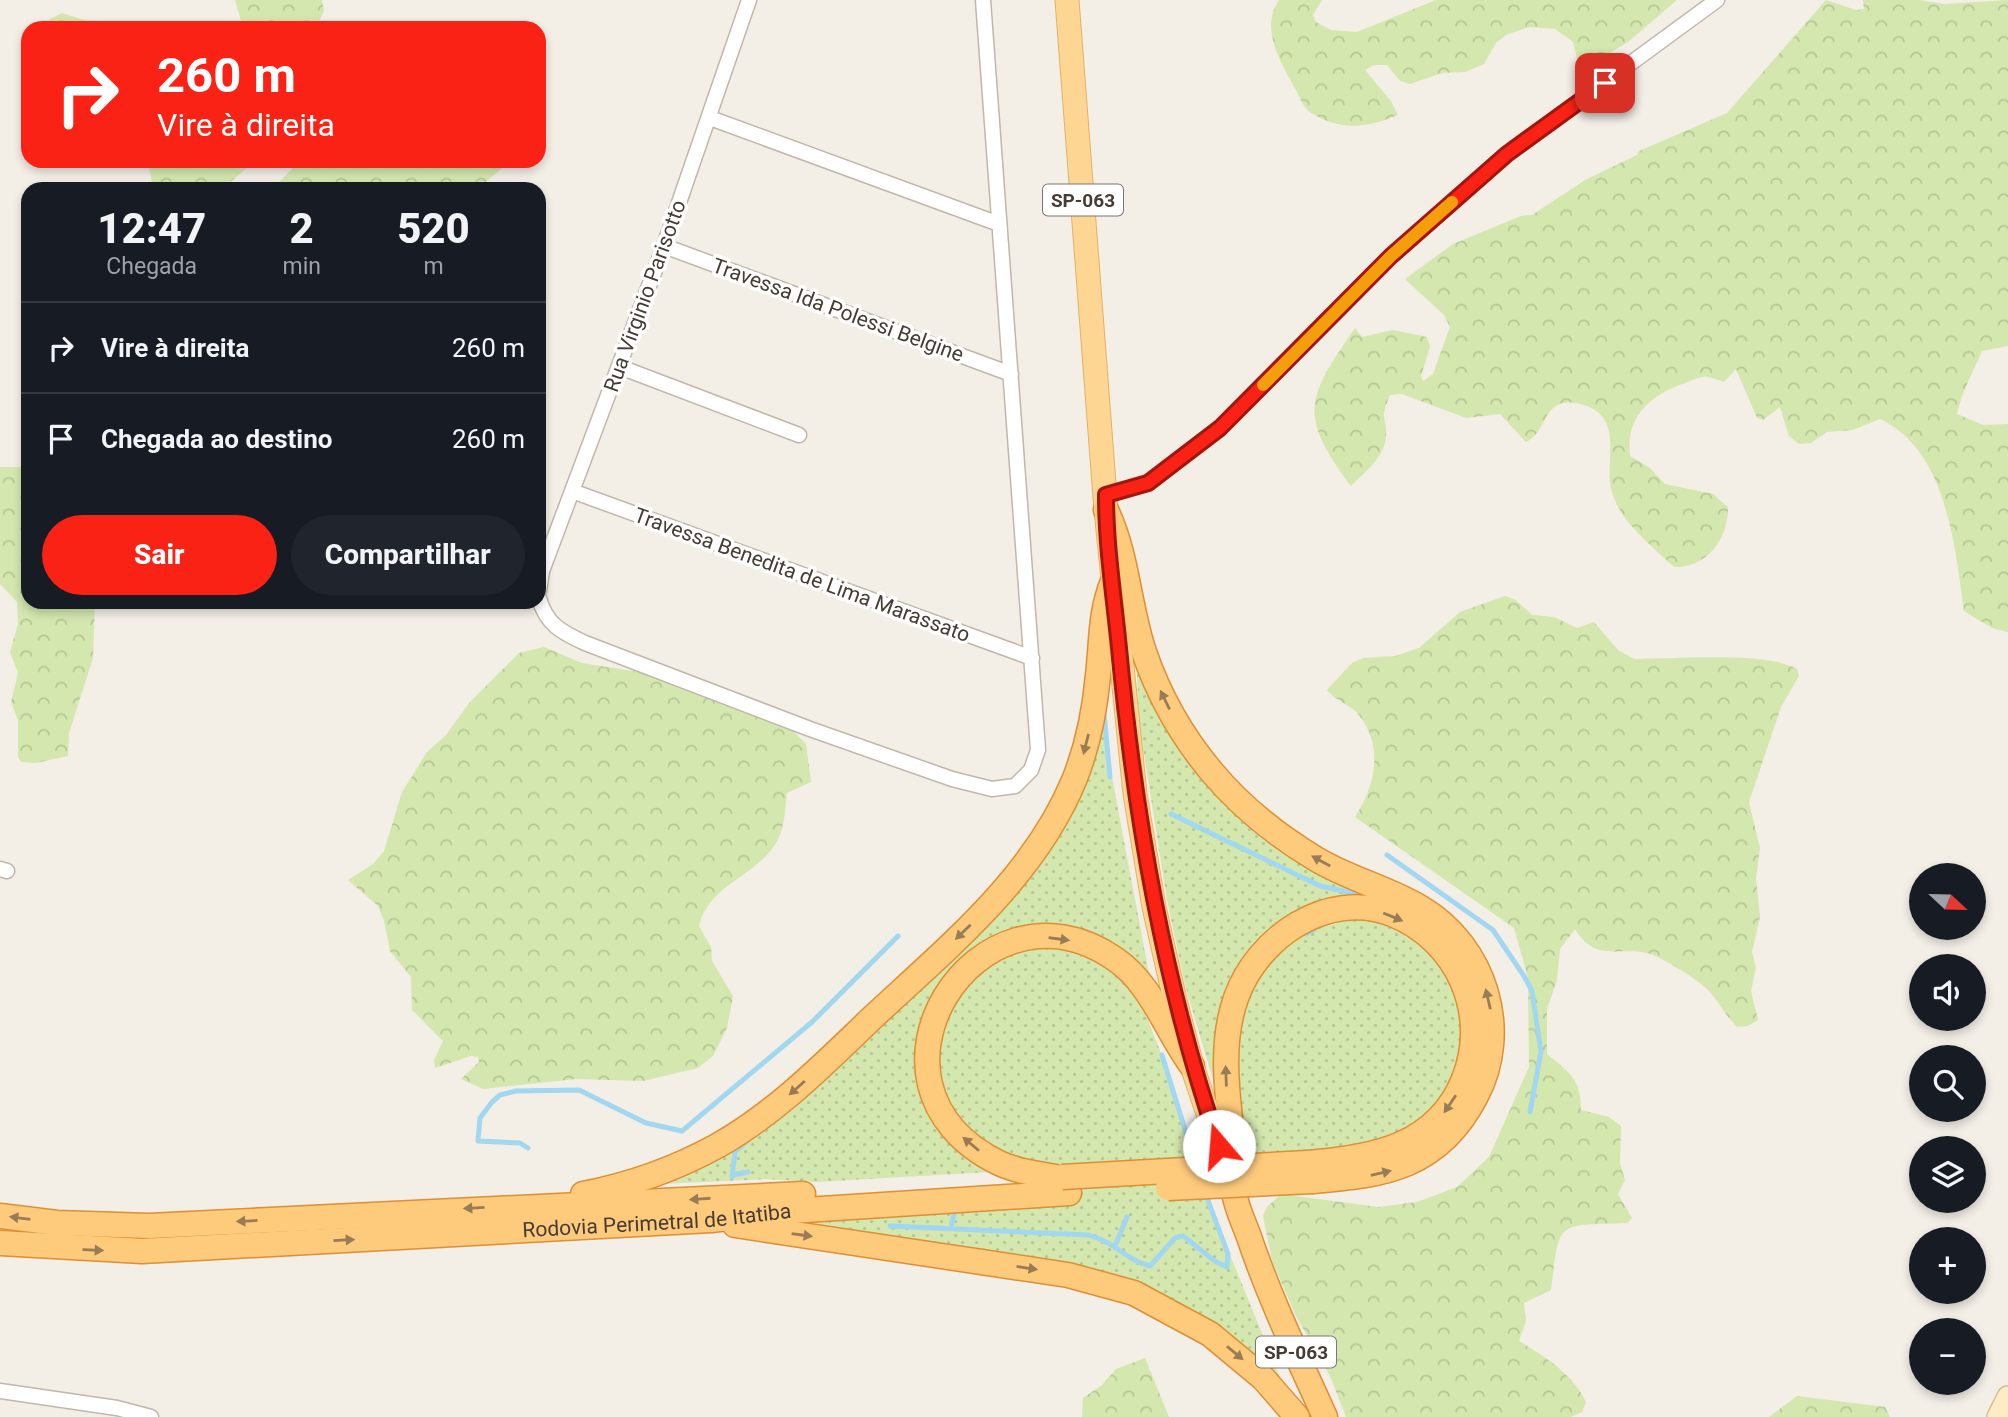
<!DOCTYPE html>
<html lang="pt">
<meta charset="utf-8">
<style>
body{margin:0;font-family:Roboto,sans-serif;background:#20242c;color:#f1f3f6;height:100vh;display:flex;flex-direction:column;font-size:26px;white-space:nowrap}
*{box-sizing:border-box;margin:0}
p{font-size:23px;color:#9ea1a6}
.icon{flex:none;width:38px;height:38px;fill:none;stroke:currentColor;stroke-width:2;stroke-linecap:round;stroke-linejoin:round}
.map{position:relative;flex:1;overflow:hidden}
.panel{position:absolute;left:21px;top:182px;width:525px;height:427px;display:flex;flex-direction:column;background:#171b24;border-radius:21px;box-shadow:0 4px 10px #0003}
.panel>*{flex:none}
.hud{position:absolute;left:21px;top:21px;width:525px;height:147px;border-radius:21px;box-shadow:0 4px 10px #0003;background:#fa2215;color:#fff;overflow:hidden}
.needle{width:46px;rotate:112deg}
.buttons{position:absolute;left:1909px;top:863px;display:grid;gap:14px}
.buttons a{display:grid;place-items:center;width:77px;height:77px;border-radius:50%;background:#171b24;box-shadow:0 4px 10px #0003;font-size:35px}
.pin{position:absolute;display:grid;place-items:center;width:60px;height:60px;color:#fff;margin:-30px;border-radius:14px;box-shadow:0 4px 10px #0006}
.me{position:absolute;width:77px;margin:-38px;rotate:342deg;stroke-linejoin:round;filter:drop-shadow(0 0 5px #0008)}
.turn{display:flex;align-items:center;gap:24px;height:147px;padding:0 21px;font-size:32px}
.turn .icon{width:91px;height:91px;stroke-width:2.5}
.turn b{display:block;font-size:49px;line-height:60px}
.eta{display:flex;justify-content:space-evenly;align-items:center;height:119px;text-align:center}
.eta b{font-size:42px;font-weight:800;line-height:49px}
.action{display:flex;gap:14px;margin-top:auto;padding:14px 21px}
.action a{flex:1;height:80px;border-radius:42px;background:#fa2215;color:#fff;font-size:28px;font-weight:800;line-height:80px;text-align:center}
.action a+a{background:#20242c;color:#f1f3f6}
ul{padding:0;list-style:none}
li{display:flex;align-items:center;gap:21px;height:91px;padding:0 21px;border-top:2px solid #363941}
li div{flex:1}
li b{display:block;font-size:26px}
li em{font-style:normal}
.map>svg:first-child{display:block}
</style>
<div class="map">
<svg width="2008" height="1417" viewBox="0 0 2008 1417">
<defs>
<pattern id="grass-dots" width="8" height="8" patternUnits="userSpaceOnUse" patternTransform="scale(1.75)"><rect width="8" height="8" fill="#d3e7ae"/><path d="M2 2h.1M6 6h.1" fill="none" stroke="#b6c796" stroke-width="1.8" stroke-linecap="round"/></pattern>
<pattern id="forest-crowns" width="20" height="18" patternUnits="userSpaceOnUse" patternTransform="scale(1.75)"><rect width="20" height="18" fill="#d3e7ae"/><path d="M2 6a3 3 0 1 1 6 0M12 15a3 3 0 1 1 6 0" fill="none" stroke="#b6c796"/></pattern>
</defs>
<rect width="100%" height="100%" fill="#f3eee6"/>
<!-- grass -->
<path fill="url(#grass-dots)" d="M 1137,673 L 1183,750 L 1371,894 L 1259,940 L 1215,1087 L 1185,985 L 1167,900 L 1139,722 Z
M 1105,711 L 1112,777 L 1150,979 L 1096,939 L 970,955 L 952,969 L 929,1003 L 915,1045 L 916,1075 L 925,1106 L 945,1135 L 992,1170 L 990,1172 L 816,1182 L 767,1179 L 660,1184 L 696,1165 L 996,909 Z
M 1327,919 L 1385,920 L 1415,936 L 1446,968 L 1467,1017 L 1456,1079 L 1417,1127 L 1372,1147 L 1244,1156 L 1239,1128 L 1236,1027 L 1267,956 Z
M 1051,945 L 1110,967 L 1139,997 L 1169,1074 L 1213,1213 L 1283,1385 L 1190,1309 L 791,1224 L 790,1219 L 1074,1202 L 1025,1160 L 996,1152 L 953,1113 L 936,1069 L 942,1022 L 968,980 L 1013,953 Z"/>
<!-- forest -->
<path fill="url(#forest-crowns)" d="M 235,0 L 322,0 L 324,11 L 316,28 L 243,28 Z
M 1279,0 L 1322,0 L 1313,15 L 1316,22 L 1331,30 L 1357,32 L 1436,0 L 1677,0 L 1628,42 L 1580,71 L 1573,42 L 1555,29 L 1529,27 L 1506,35 L 1496,43 L 1484,64 L 1465,72 L 1442,73 L 1410,84 L 1400,81 L 1387,65 L 1374,65 L 1365,70 L 1391,101 L 1398,115 C 1367,128 1341,131 1311,113 C 1304,109 1300,98 1296,90 C 1282,65 1259,29 1279,0 Z
M 1826,0 L 1856,10 L 1864,9 L 1863,0 L 1918,0 L 1945,4 L 2008,0 L 2008,346 L 1982,351 C 1973,373 1962,390 1957,414 L 1983,425 L 2008,424 L 2008,632 L 1992,628 L 1964,611 C 1955,547 1947,450 1880,419 L 1853,430 L 1827,432 L 1811,443 L 1799,444 L 1789,436 L 1780,407 L 1763,420 L 1757,418 L 1736,369 L 1724,382 C 1718,380 1709,376 1703,377 C 1697,377 1689,382 1682,384 C 1649,396 1625,418 1630,456 L 1650,468 L 1665,484 L 1713,494 L 1728,507 C 1728,539 1707,568 1674,567 C 1651,545 1618,521 1611,488 C 1605,460 1623,420 1587,406 C 1578,403 1569,401 1560,404 C 1543,410 1544,434 1526,442 L 1500,414 L 1466,418 L 1402,394 L 1390,395 C 1379,420 1387,416 1386,437 C 1384,458 1364,473 1351,486 C 1297,414 1307,398 1355,328 L 1362,337 L 1393,330 L 1427,337 L 1430,347 L 1421,376 L 1423,381 L 1433,374 L 1450,327 L 1444,315 L 1405,279 L 1453,244 L 1521,216 L 1532,215 L 1585,180 L 1637,155 L 1639,151 L 1727,113 Z
M 62,13 L 110,28 L 44,28 L 50,19 Z
M 148,161 L 255,161 L 222,189 L 148,189 L 152,183 Z
M 300,161 L 511,161 L 477,189 L 272,189 Z
M 28,440 L 28,602 L 95,602 L 93,658 L 69,733 L 68,756 L 36,763 L 21,762 L 18,757 L 18,720 L 11,702 L 18,673 L 10,652 L 18,624 L 17,602 L 0,584 L 0,467 L 21,467 Z
M 1505,596 L 1516,600 L 1532,615 L 1554,617 L 1577,628 L 1594,622 L 1618,650 L 1634,659 C 1671,659 1768,651 1797,669 L 1799,676 L 1781,707 L 1749,802 L 1760,848 L 1756,878 L 1760,917 L 1752,952 L 1756,968 L 1751,991 L 1758,1020 L 1748,1026 L 1737,1027 C 1725,1015 1718,1000 1707,989 C 1697,979 1660,956 1647,953 C 1617,947 1595,962 1575,929 L 1560,949 L 1557,980 L 1547,1009 L 1547,1054 C 1570,1073 1581,1079 1581,1110 L 1609,1117 L 1621,1126 L 1620,1163 L 1625,1180 L 1618,1194 L 1632,1218 L 1627,1223 C 1556,1226 1560,1218 1551,1290 L 1524,1303 L 1526,1321 L 1519,1341 C 1544,1356 1573,1374 1586,1402 L 1582,1412 L 1571,1417 L 1346,1417 L 1330,1376 L 1297,1318 L 1272,1261 L 1263,1216 L 1267,1207 L 1281,1194 L 1378,1207 L 1417,1202 L 1457,1187 L 1489,1157 L 1529,1067 L 1528,978 L 1514,928 L 1355,817 C 1376,785 1384,745 1358,714 C 1350,704 1335,701 1327,690 L 1352,663 L 1363,658 L 1395,656 L 1419,648 L 1460,612 Z
M 544,647 L 582,663 L 639,672 L 753,711 L 792,730 L 806,744 L 811,782 L 787,793 C 785,807 785,824 779,837 C 762,876 709,882 699,926 L 711,947 L 712,961 L 733,996 L 727,1028 L 713,1056 L 698,1068 L 643,1081 L 576,1079 L 483,1089 L 461,1079 L 479,1062 L 478,1057 L 471,1056 L 435,1068 L 434,1060 L 443,1041 L 412,1010 L 411,977 L 390,951 L 384,921 L 378,906 L 348,880 L 373,864 L 384,851 L 402,792 L 427,752 L 446,735 L 470,702 L 519,653 Z
M 1145,1358 L 1169,1417 L 1082,1417 L 1083,1398 L 1102,1385 L 1116,1369 Z
M 1797,1396 L 1885,1407 L 1890,1417 L 1769,1417 Z"/>
<g fill="none" stroke-linecap="round" stroke-linejoin="round">
<!-- stream -->
<path stroke="#a1d7f0" stroke-width="5" d="M 1104,713 L 1110,777
M 1171,814 L 1320,886 L 1371,897
M 1387,855 L 1493,930 L 1524,976 L 1532,991 L 1541,1052 L 1530,1112
M 1306,934 L 1315,929
M 1162,1055 L 1195,1162
M 528,1148 L 520,1143 L 478,1141 L 480,1118 L 492,1102 L 500,1095 L 516,1091 L 579,1090 L 646,1123 L 682,1131 L 812,1022 L 898,936
M 733,1175 L 748,1172
M 732,1177 L 735,1152 L 746,1142
M 890,1226 L 1088,1235 C 1112,1240 1127,1261 1150,1266 L 1175,1238 L 1183,1236 L 1216,1262 L 1227,1267 L 1228,1254 L 1206,1195
M 951,1228 L 955,1210
M 1115,1246 L 1127,1217"/>
<!-- minor casing -->
<g stroke="#c1b7ab" stroke-width="17">
<path id="minor" d="M 710,118 L 999,224
M 664,246 L 1011,374
M 620,367 L 799,435
M 572,491 L 1032,658
M 1106,495 L 1148,483 L 1220,428 L 1391,256 L 1507,154 L 1717,0
M 539,591 L 542,571 L 664,246 L 749,0
M 539,598 C 546,624 561,632 585,643 L 810,729 L 952,779 L 992,789 L 1015,786 L 1031,770 L 1038,750 L 983,0
M 0,869 L 7,871
M 0,1391 L 117,1408 L 151,1417"/>
</g>
<!-- secondary casing -->
<g stroke="#d3bd95" stroke-width="24">
<path id="secondary" d="M 1998,1417 L 2008,1397"/>
</g>
<!-- primary casing -->
<g stroke="#e4b163" stroke-width="25">
<path id="primary" d="M 1067,0 L 1106,510 L 1135,794 L 1154,907 L 1175,1000 L 1192,1066 L 1232,1185"/>
</g>
<!-- trunk casing -->
<g stroke="#dd8f35" stroke-width="27">
<g id="trunk">
<path d="M 1106,510 C 1128,557 1128,604 1144,652 C 1159,696 1182,736 1211,771 C 1241,807 1276,835 1316,859 C 1349,879 1388,888 1421,908 C 1485,946 1511,1030 1476,1096 C 1439,1167 1387,1175 1313,1181"/>
<path d="M 1307,1163 C 1372,1158 1437,1147 1464,1079 C 1490,1014 1458,940 1392,914 C 1327,889 1257,938 1236,998 C 1218,1048 1229,1104 1234,1155 C 1235,1167 1232,1180 1234,1192 C 1236,1207 1244,1223 1249,1237 C 1270,1299 1298,1357 1325,1417"/>
<path d="M 1056,1177 C 1037,1174 1016,1171 999,1163 C 838,1084 979,865 1115,959 C 1152,984 1166,1031 1192,1066"/>
<path d="M 583,1194 C 630,1185 675,1169 717,1146 C 776,1113 824,1064 872,1018 C 948,947 1035,877 1075,778 C 1088,745 1095,709 1098,675 C 1102,641 1100,613 1113,581"/>
<path d="M 0,1216 L 57,1223 L 149,1226 L 803,1194"/>
<path d="M 735,1225 L 1068,1275 L 1134,1293 L 1210,1334 L 1263,1378 L 1297,1417"/>
<path id="s1" d="M 0,1243 L 142,1251 L 711,1220 L 790,1211 L 1069,1193"/>
</g>
</g>
<!-- minor -->
<use href="#minor" stroke="#fff" stroke-width="14"/>
<!-- secondary -->
<use href="#secondary" stroke="#ffebc4" stroke-width="21"/>
<!-- primary -->
<use href="#primary" stroke="#fed693" stroke-width="23"/>
<!-- trunk -->
<use href="#trunk" stroke="#feca7c" stroke-width="24"/>
<!-- trunk-bridge casing -->
<g stroke="#dd8f35" stroke-width="27" stroke-linecap="butt">
<path id="trunk-bridge" d="M 1062,1177 L 1307,1163
M 1168,1188 L 1313,1181"/>
</g>
<!-- trunk-bridge -->
<use href="#trunk-bridge" stroke="#feca7c" stroke-width="24"/>
</g>
<!-- one-way arrows -->
<defs><path id="oneway-solid" d="M-6-.8H1V-3.2L6.5 0L1 3.2V.8H-6Z" transform="scale(1.75)"/></defs>
<g fill="#987c55">
<use href="#oneway-solid" transform="translate(1165 700) rotate(-116)"/>
<use href="#oneway-solid" transform="translate(1086 744) rotate(104)"/>
<use href="#oneway-solid" transform="translate(1321 861) rotate(-151)"/>
<use href="#oneway-solid" transform="translate(1393 917) rotate(22)"/>
<use href="#oneway-solid" transform="translate(963 932) rotate(136)"/>
<use href="#oneway-solid" transform="translate(1059 939) rotate(8)"/>
<use href="#oneway-solid" transform="translate(1488 999) rotate(-103)"/>
<use href="#oneway-solid" transform="translate(1226 1076) rotate(-92)"/>
<use href="#oneway-solid" transform="translate(797 1088) rotate(138)"/>
<use href="#oneway-solid" transform="translate(1450 1104) rotate(124)"/>
<use href="#oneway-solid" transform="translate(971 1144) rotate(-140)"/>
<use href="#oneway-solid" transform="translate(1381 1173) rotate(-13)"/>
<use href="#oneway-solid" transform="translate(700 1199) rotate(176)"/>
<use href="#oneway-solid" transform="translate(474 1208) rotate(177)"/>
<use href="#oneway-solid" transform="translate(20 1218) rotate(-173)"/>
<use href="#oneway-solid" transform="translate(247 1221) rotate(177)"/>
<use href="#oneway-solid" transform="translate(802 1235) rotate(8)"/>
<use href="#oneway-solid" transform="translate(344 1240) rotate(-3)"/>
<use href="#oneway-solid" transform="translate(93 1250) rotate(2)"/>
<use href="#oneway-solid" transform="translate(1027 1268) rotate(9)"/>
<use href="#oneway-solid" transform="translate(1235 1353) rotate(40)"/>
</g>
<g fill="none" stroke-linecap="round" stroke-linejoin="round">
<!-- route casing -->
<g stroke="#a2160e" stroke-width="18">
<path id="route" d="M 1219,1146 C 1164,984 1135,819 1119,648 C 1114,597 1106,546 1106,495 L 1148,483 L 1220,428 L 1391,256 L 1507,154 L 1605,83"/>
</g>
<!-- route -->
<use href="#route" stroke="#fa2215" stroke-width="12"/>
<!-- slow -->
<path stroke="#f59e0b" stroke-width="12" d="M 1263,385 L 1391,256 L 1452,202"/>
</g>
<g text-anchor="middle" dominant-baseline="central" stroke-width="7" stroke-linejoin="round" paint-order="stroke">
<!-- shield labels -->
<g fill="#fff" stroke="#7d7772" stroke-width="2">
<rect x="1043" y="184.5" width="80" height="31" rx="5"/>
<rect x="1256" y="1336.5" width="80" height="31" rx="5"/>
</g>
<g font-size="19" font-weight="bold" fill="#453d35">
<text x="1083" y="200">SP-063</text>
<text x="1296" y="1352">SP-063</text>
</g>
<!-- street labels -->
<g font-size="21" fill="#453d35" stroke="#fff">
<text transform="translate(645 296) rotate(-70)">Rua Virginio Parisotto</text>
<text transform="translate(838 310) rotate(20)">Travessa Ida Polessi Belgine</text>
<text transform="translate(802 575) rotate(20)">Travessa Benedita de Lima Marassato</text>
<text stroke="none"><textPath href="#s1" startOffset="658">Rodovia Perimetral de Itatiba</textPath></text>
</g>
</g>
</svg>
<div class="buttons">
<a><svg class="needle" viewBox="-14 -14 28 28"><path d="M0-13l5 13h-10z" fill="#e53935"/><path d="M0 13l5-13h-10z" fill="#9ea1a6"/></svg></a>
<a><svg class="icon" aria-label="sound" viewBox="0 0 24 24"><path d="M4 9h4l5-4v14l-5-4H4zM17 9q2 3 0 6"/></svg></a>
<a><svg class="icon" aria-label="search" viewBox="0 0 24 24"><circle cx="10" cy="10" r="6"/><path d="M15 15l6 6"/></svg></a>
<a><svg class="icon" aria-label="layers" viewBox="0 0 24 24"><path d="M12 4l9 5-9 5-9-5zM3 14l9 5 9-5"/></svg></a>
<a>+</a>
<a>−</a>
</div>
<div class="pin" style="left:1605px;top:83px;background:#d93025"><svg class="icon" aria-label="arrive" viewBox="0 0 24 24"><path d="M6 21V4h12l-3 4 3 4H6"/></svg></div>
<svg class="me" style="left:1219px;top:1146px" viewBox="-20 -20 40 40"><circle r="19" fill="#fff"/><path d="M0-13L10 11 0 6-10 11z" fill="#fa2215"/></svg>
<div class="hud">
<div class="turn"><svg class="icon" aria-label="right" viewBox="0 0 24 24"><path d="M7 20v-9h11M14 6l5 5-5 5"/></svg><div><b>260 m</b>Vire à direita</div></div>
</div>
<section class="panel">
<div class="eta">
<div><b>12:47</b><p>Chegada</p></div>
<div><b>2</b><p>min</p></div>
<div><b>520</b><p>m</p></div>
</div>
<ul>
<li><svg class="icon" aria-label="right" viewBox="0 0 24 24"><path d="M7 20v-9h11M14 6l5 5-5 5"/></svg><div><b>Vire à direita</b></div><em>260 m</em></li>
<li><svg class="icon" aria-label="arrive" viewBox="0 0 24 24"><path d="M6 21V4h12l-3 4 3 4H6"/></svg><div><b>Chegada ao destino</b></div><em>260 m</em></li>
</ul>
<div class="action"><a>Sair</a><a>Compartilhar</a></div>
</section>
</div>
